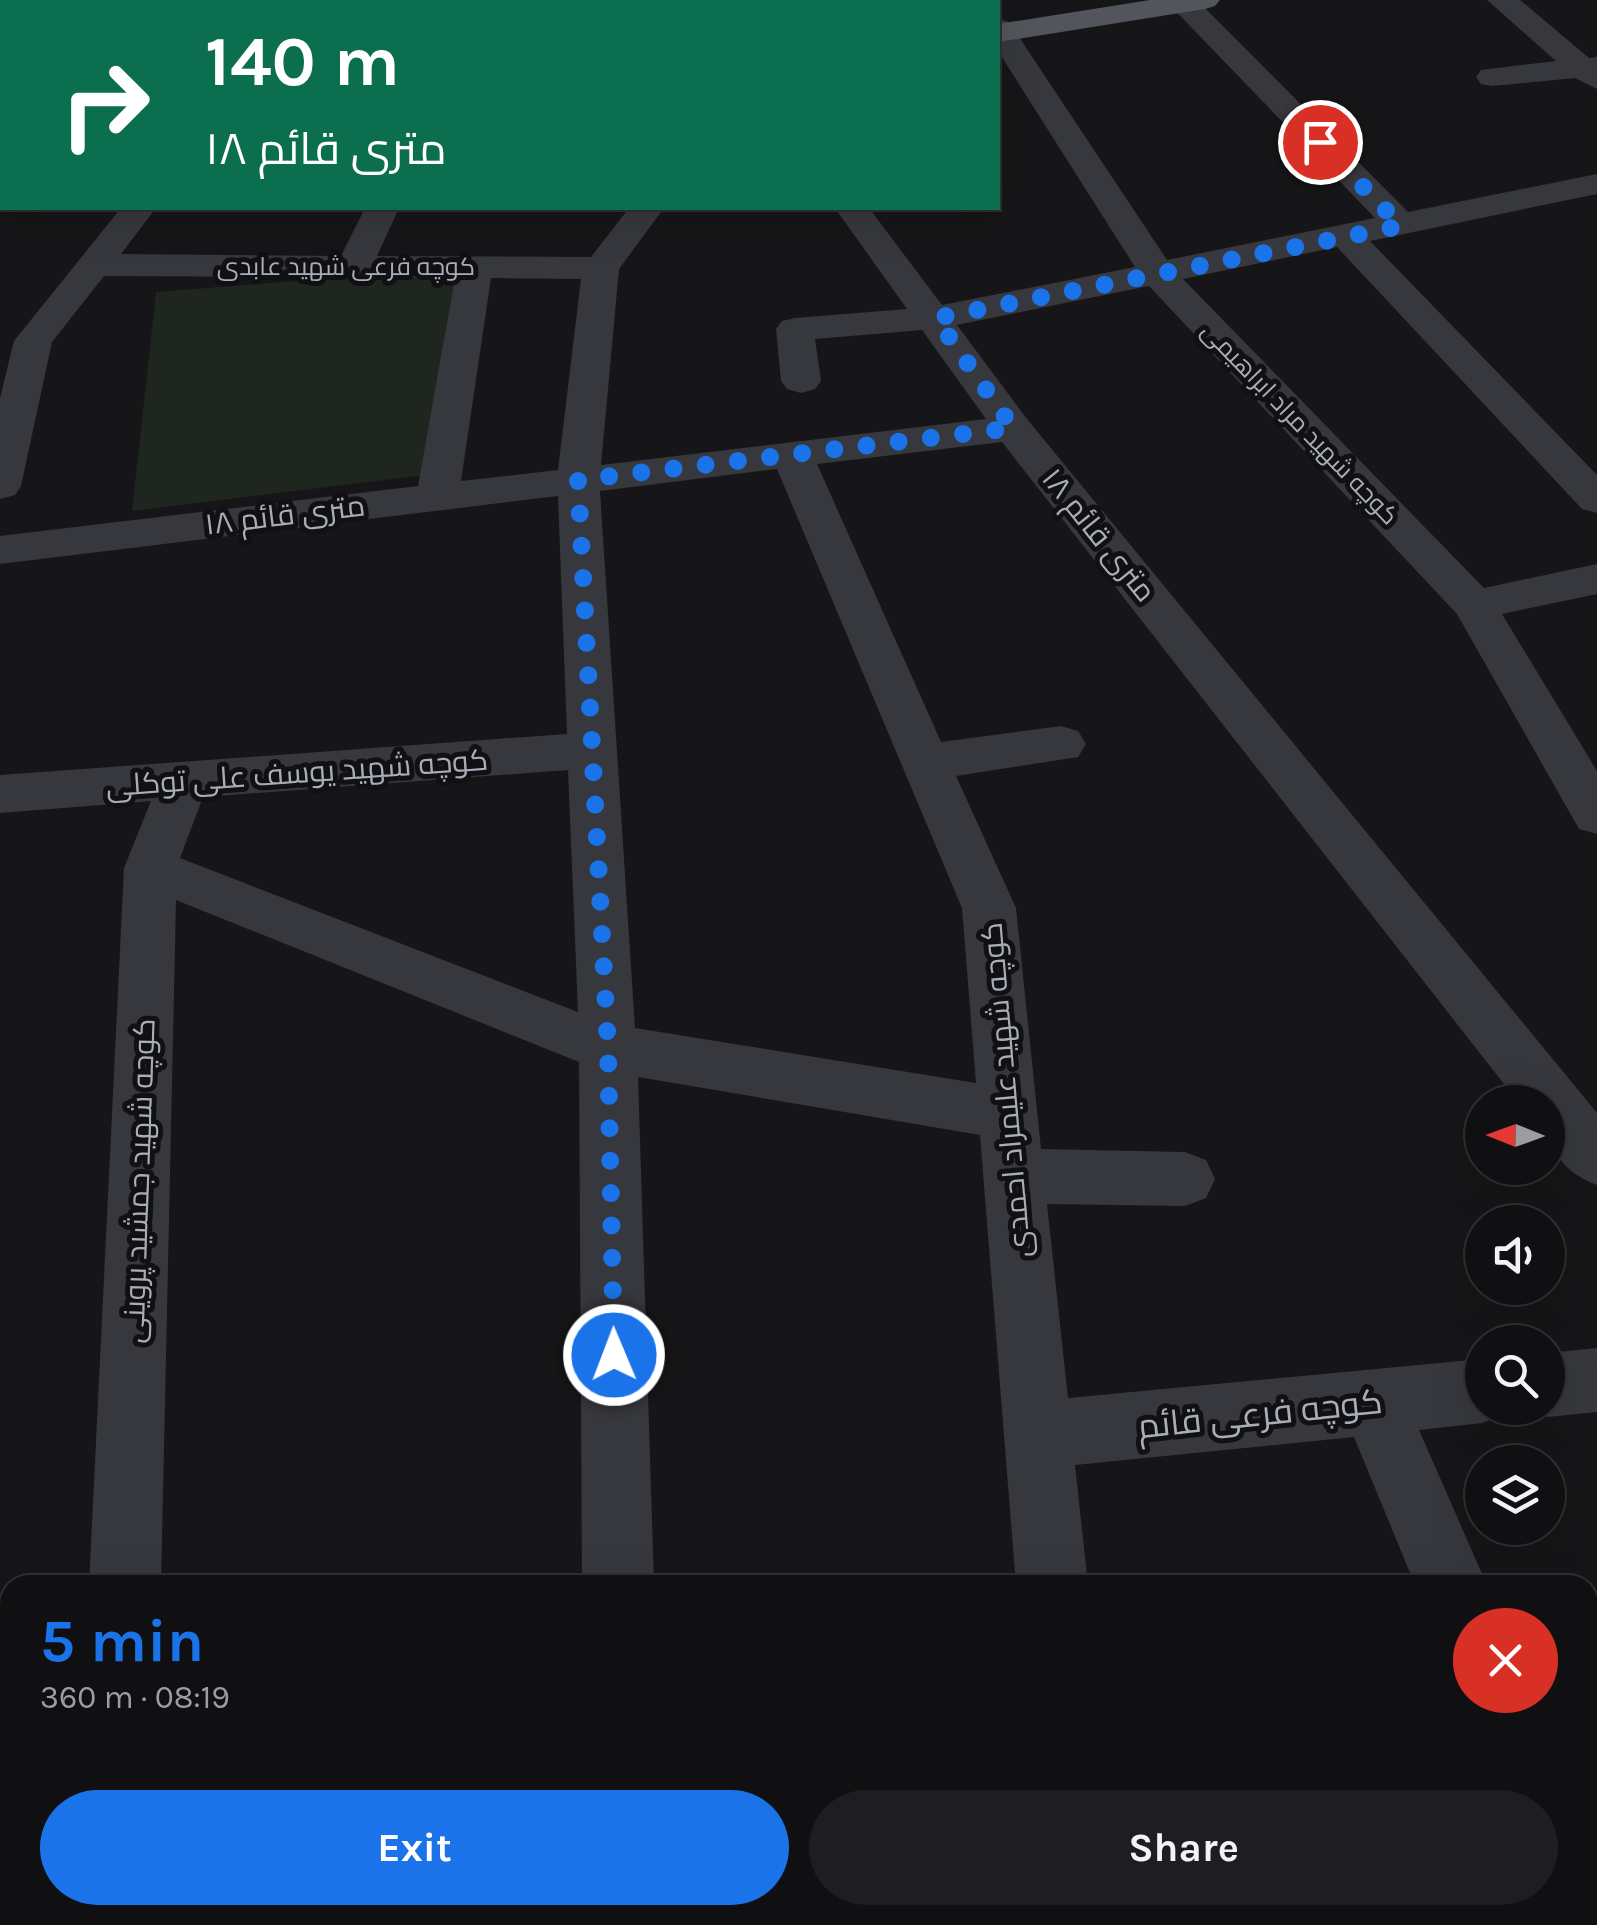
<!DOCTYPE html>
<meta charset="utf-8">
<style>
body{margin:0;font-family:Karla,Cairo,sans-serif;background:#1e1e20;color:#f1f3f6;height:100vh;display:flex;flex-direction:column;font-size:38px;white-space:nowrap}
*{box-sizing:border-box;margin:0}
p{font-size:32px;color:#9c9d9f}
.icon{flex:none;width:55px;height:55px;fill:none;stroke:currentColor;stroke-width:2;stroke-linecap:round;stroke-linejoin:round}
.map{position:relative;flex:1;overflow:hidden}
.details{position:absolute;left:0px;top:1575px;width:1598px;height:350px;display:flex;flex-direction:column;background:#101012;border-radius:30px 30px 0 0;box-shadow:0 10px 40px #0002,0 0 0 2px #303032}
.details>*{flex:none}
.guide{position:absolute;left:0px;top:0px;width:1000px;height:210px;box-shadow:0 10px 40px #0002,0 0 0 2px #303032;background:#0b6e4f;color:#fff;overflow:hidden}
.needle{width:65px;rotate:271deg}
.buttons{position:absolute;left:1465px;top:1085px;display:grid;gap:20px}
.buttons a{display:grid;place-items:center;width:100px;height:100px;border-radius:50%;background:#101012;box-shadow:0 10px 40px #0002,0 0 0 2px #303032;font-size:50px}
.pin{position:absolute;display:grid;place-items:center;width:85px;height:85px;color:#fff;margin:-42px;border:5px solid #fff;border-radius:50%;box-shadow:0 2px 10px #0007}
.me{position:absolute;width:110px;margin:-55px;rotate:359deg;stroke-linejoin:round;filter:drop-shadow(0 0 8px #0008)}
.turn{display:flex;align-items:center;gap:35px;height:210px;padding:0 40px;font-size:45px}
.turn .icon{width:130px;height:130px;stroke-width:2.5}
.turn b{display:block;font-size:70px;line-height:85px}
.round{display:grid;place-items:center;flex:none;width:105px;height:105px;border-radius:52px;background:#1e1e20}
.overview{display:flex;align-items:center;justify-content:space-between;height:170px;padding:0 40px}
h1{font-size:60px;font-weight:700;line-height:75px;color:#1a73e8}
.primary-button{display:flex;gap:20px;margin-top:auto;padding:20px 40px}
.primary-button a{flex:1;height:115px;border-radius:60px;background:#1a73e8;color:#fff;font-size:40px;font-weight:700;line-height:115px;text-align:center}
.primary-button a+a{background:#1e1e20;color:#f1f3f6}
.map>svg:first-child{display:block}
</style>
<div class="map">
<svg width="1597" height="1925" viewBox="0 0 1597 1925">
<rect width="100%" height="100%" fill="#161618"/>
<!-- green -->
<path fill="#1e261f" d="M 475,267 L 450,472 L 132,511 L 156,292 Z"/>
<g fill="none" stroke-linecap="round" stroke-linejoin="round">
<!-- minor -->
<path fill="#37383d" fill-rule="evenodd" d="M 706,0 L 736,0 L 738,2 L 708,2 Z
M 947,0 L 978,0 L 980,2 L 949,2 Z
M 1165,0 L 1197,0 L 1408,212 L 1597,174 L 1597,194 L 1370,241 L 1597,475 L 1597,513 L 1582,509 L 1337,247 L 1183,279 L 1484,588 L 1597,564 L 1597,594 L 1502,614 L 1597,771 L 1597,834 L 1579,829 L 1457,614 L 1149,286 L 957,325 L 1027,419 L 1597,1113 L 1597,1185 C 1555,1169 1548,1144 1548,1102 L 1518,1102 L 1002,442 L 817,464 L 941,742 L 1061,726 L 1078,731 L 1086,744 L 1078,757 L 956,776 L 1016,908 L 1041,1149 L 1185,1152 L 1206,1160 L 1215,1179 L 1206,1198 L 1185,1206 L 1047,1204 L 1068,1398 L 1482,1359 L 1482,1408 L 1508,1408 L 1506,1414 L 1482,1423 L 1419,1430 L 1487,1585 L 1415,1585 L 1354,1437 L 1075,1465 L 1088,1585 L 1016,1585 L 980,1135 L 638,1077 L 654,1585 L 582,1585 L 579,1062 L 176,900 L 161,1585 L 89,1585 L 124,868 L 151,801 L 0,813 L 0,775 L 567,734 L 558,496 L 0,564 L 0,536 L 418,486 L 455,278 L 104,276 L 52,342 L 21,486 L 15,495 L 0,499 L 0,398 L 14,341 L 121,208 L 156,208 L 121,254 L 341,256 L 365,208 L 399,208 L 377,256 L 591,257 L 629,208 L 664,208 L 619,269 L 601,465 L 986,419 L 922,330 L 815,339 L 821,381 L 815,389 L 801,393 L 787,389 L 781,381 L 776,329 L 782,321 L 795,318 L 907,309 L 835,208 L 869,208 L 942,305 L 1135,267 L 998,51 L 998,19 L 1009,22 L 1167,260 L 1375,218 ZM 491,278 L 581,279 L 558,470 L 461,481 ZM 777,469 L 962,908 L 976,1083 L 635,1028 L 600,491 ZM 568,770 L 578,1012 L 180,858 L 203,797 Z
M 1487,0 L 1520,0 L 1589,58 L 1597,57 L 1597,89 L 1575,78 L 1492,86 L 1481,84 L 1476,77 L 1481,70 L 1556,61 Z
M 1597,1348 L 1597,1412 L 1548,1417 L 1525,1408 L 1548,1408 L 1548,1353 Z
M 1588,1864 L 1597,1868 L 1597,1925 L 1556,1925 L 1552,1915 L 1588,1915 Z
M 73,1915 L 153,1915 L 153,1925 L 73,1925 Z
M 615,1915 L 695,1915 L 696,1925 L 616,1925 Z
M 1041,1915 L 1121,1915 L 1122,1925 L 1042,1925 Z"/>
<!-- major -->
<path fill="#53555c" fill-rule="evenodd" d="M 1150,0 L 1220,0 L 1215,6 L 1205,9 L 998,42 L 998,24 Z
M 0,48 L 2,48 L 2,66 L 0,66 Z"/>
</g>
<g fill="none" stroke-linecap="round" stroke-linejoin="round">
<!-- route -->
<path stroke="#1a73e8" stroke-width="18" stroke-dasharray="0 32.4" d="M 614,1355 L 608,1048 L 578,480 L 1013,428 L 936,318 L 1401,226 L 1320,142"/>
</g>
<g text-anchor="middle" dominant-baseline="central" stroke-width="10" stroke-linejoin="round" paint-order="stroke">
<!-- far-street labels -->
<g font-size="25" fill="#a8adb8" stroke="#111113">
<text x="346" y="266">کوچه فرعی شهید عابدی</text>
<text transform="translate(1300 423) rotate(46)">کوچه شهید مراد ابراهیمی</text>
</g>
<!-- street labels -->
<g font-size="30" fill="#a8adb8" stroke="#111113">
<text transform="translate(285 515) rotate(-7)">۱۸ متری قائم</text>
<text transform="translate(1099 535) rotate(51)">۱۸ متری قائم</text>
<text transform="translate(297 773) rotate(-4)">کوچه شهید یوسف علی توکلی</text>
<text transform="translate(1006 1090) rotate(-95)">کوچه شهید علیمراد احمدی</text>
<text transform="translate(139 1181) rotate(-88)">کوچه شهید جمشید پروینی</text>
</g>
<!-- near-street labels -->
<g font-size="35" fill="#a8adb8" stroke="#111113">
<text transform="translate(1260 1414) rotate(-6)">کوچه فرعی قائم</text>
</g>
</g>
</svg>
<div class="buttons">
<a><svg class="needle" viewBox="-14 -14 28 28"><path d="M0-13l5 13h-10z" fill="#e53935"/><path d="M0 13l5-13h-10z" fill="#9c9d9f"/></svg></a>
<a><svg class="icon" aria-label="sound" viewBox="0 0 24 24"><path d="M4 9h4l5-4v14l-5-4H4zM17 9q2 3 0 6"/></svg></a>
<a><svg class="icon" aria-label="search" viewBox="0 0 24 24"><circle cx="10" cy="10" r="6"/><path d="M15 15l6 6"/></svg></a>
<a><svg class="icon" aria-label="layers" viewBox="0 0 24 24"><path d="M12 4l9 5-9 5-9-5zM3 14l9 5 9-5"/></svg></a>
</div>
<div class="pin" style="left:1320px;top:142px;background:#d93025"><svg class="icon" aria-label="arrive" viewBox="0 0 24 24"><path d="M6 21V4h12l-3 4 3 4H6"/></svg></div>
<svg class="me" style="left:614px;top:1355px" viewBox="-20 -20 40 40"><circle r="17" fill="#1a73e8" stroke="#fff" stroke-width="3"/><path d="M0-11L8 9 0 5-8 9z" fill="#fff"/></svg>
<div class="guide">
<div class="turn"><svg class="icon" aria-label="right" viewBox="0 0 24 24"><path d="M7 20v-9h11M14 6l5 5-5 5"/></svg><div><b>140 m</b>۱۸ متری قائم</div></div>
</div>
<section class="details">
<div class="overview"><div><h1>5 min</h1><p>360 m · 08:19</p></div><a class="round" style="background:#d93025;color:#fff"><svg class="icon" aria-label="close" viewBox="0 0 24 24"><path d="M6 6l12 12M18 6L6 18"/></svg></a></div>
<div class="primary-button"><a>Exit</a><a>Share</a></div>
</section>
</div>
